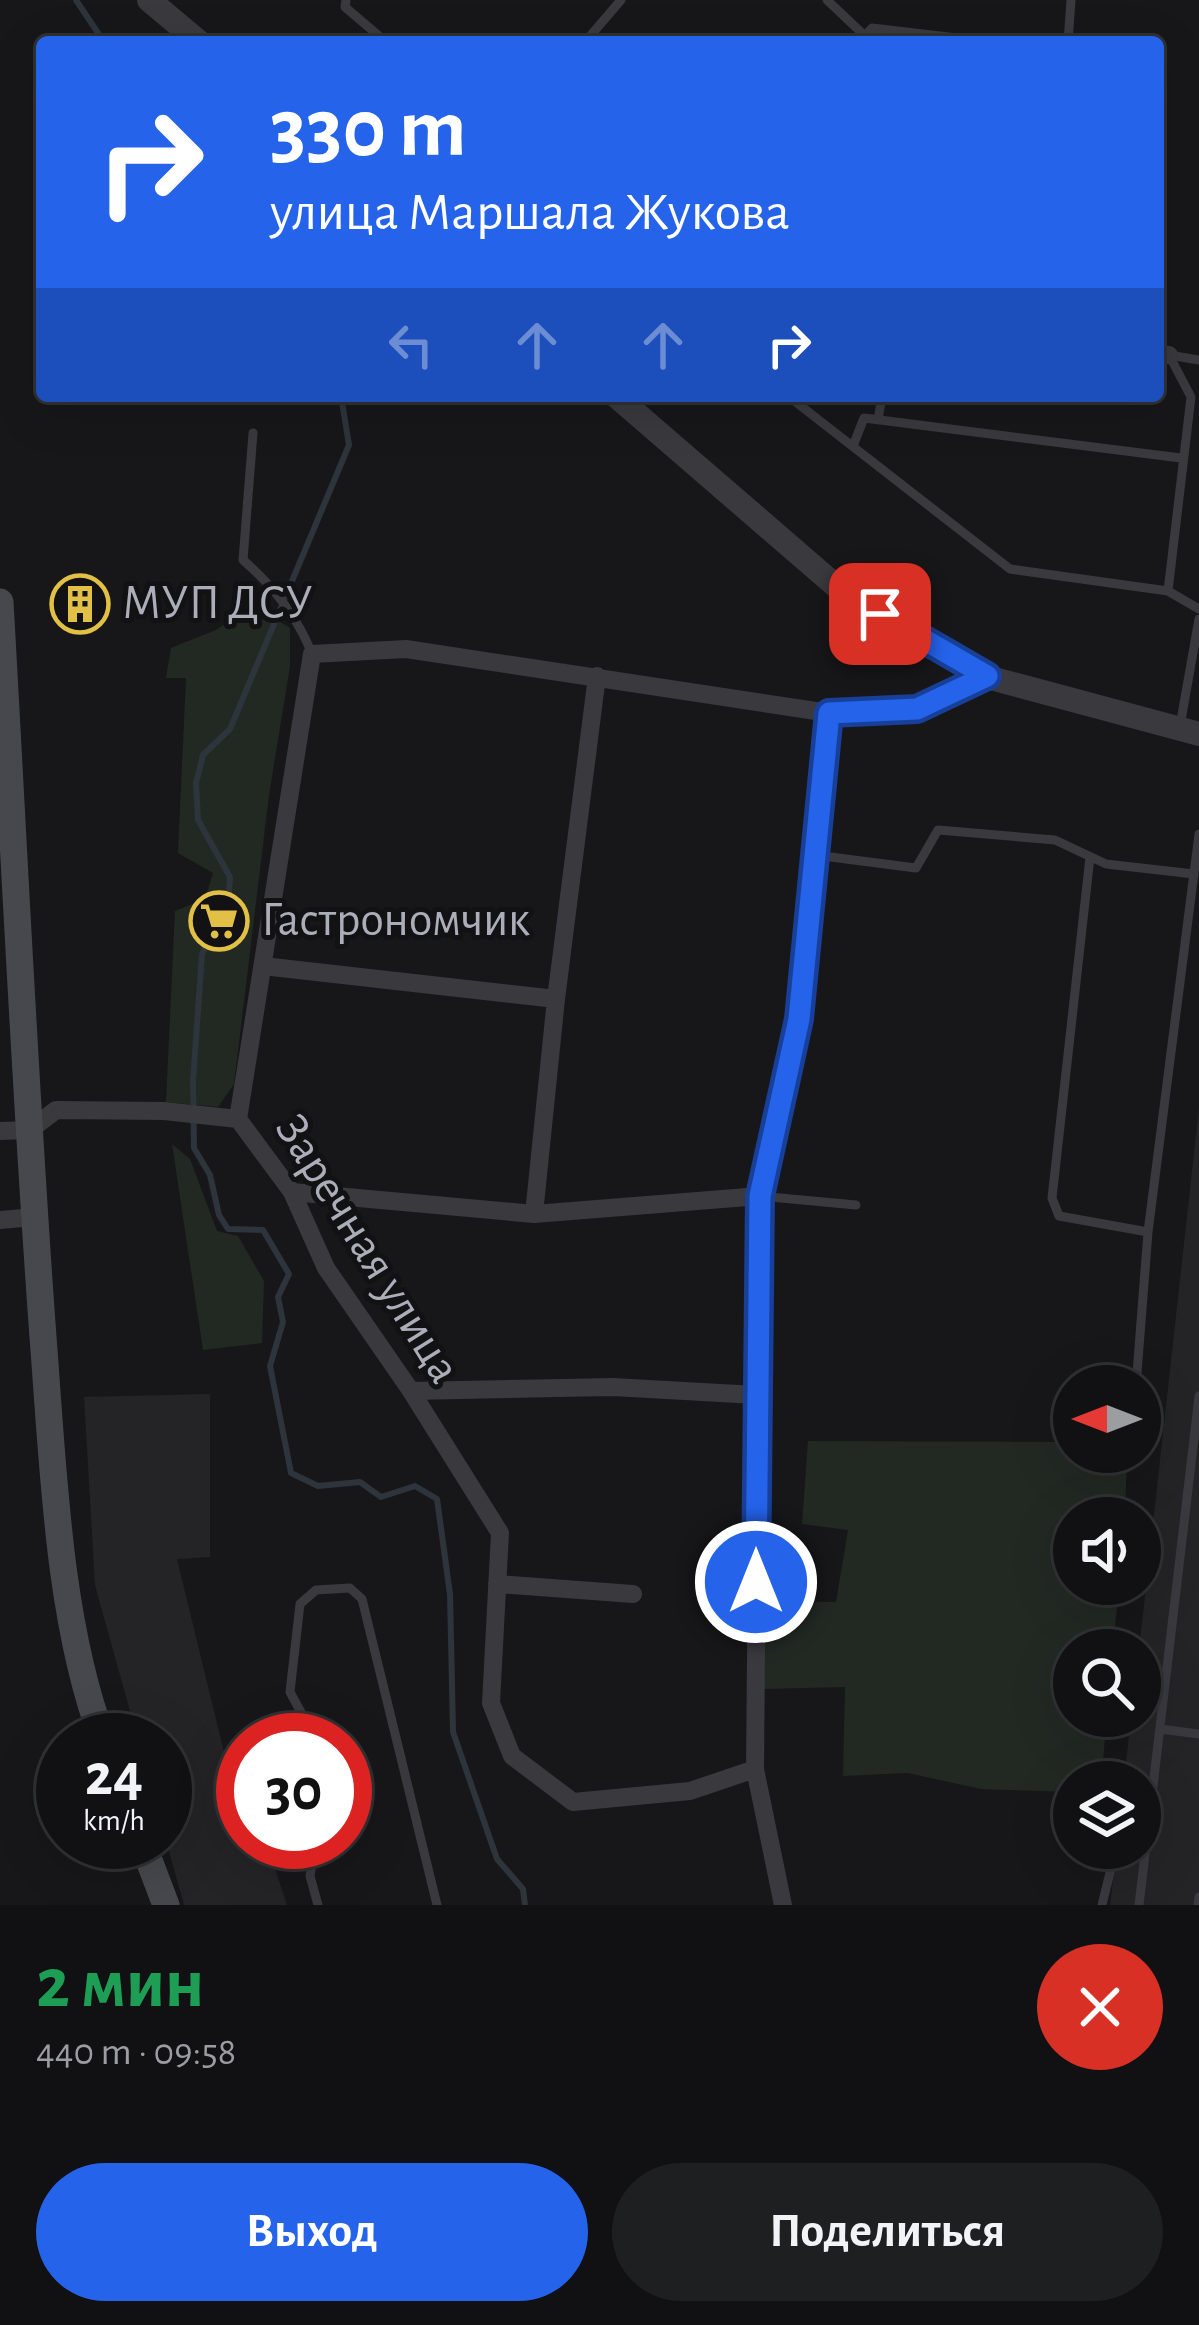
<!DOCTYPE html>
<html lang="ru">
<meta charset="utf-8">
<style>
body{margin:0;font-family:"Alegreya Sans",sans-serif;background:#1e1f21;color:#f1f3f6;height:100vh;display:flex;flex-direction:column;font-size:45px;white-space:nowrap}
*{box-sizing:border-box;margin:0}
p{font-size:39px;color:#9c9da0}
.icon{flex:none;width:66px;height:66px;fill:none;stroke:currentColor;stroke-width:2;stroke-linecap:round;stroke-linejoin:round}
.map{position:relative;height:1905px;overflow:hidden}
.details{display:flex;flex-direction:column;background:#111113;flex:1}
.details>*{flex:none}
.guide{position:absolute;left:36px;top:36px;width:1128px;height:366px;border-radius:12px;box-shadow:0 12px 48px #0002,0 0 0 3px #303133;background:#2563eb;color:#fff;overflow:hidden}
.needle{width:78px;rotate:270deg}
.controls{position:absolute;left:1053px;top:1365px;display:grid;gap:24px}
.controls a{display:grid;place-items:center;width:108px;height:108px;border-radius:50%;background:#111113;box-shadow:0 12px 48px #0002,0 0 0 3px #303133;font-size:60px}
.speed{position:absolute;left:36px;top:1713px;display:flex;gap:24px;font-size:60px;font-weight:700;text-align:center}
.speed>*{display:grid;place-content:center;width:156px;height:156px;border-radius:50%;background:#111113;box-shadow:0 12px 48px #0002,0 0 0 3px #303133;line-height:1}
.speed small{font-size:30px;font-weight:400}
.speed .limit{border:18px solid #d22;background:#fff;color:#111}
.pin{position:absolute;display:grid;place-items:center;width:102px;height:102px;color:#fff;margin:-51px;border-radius:24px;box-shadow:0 6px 18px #0006}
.me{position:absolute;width:132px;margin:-66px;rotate:0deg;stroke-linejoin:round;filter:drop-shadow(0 0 9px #0008)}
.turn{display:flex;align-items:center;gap:42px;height:252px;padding:0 36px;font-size:54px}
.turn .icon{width:156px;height:156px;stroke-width:2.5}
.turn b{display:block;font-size:84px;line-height:102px}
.lanes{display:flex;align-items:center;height:114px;padding:0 36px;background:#0003;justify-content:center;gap:60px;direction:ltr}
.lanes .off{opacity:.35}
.round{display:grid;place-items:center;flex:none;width:126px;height:126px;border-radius:63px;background:#1e1f21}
.head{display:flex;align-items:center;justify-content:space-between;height:204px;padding:0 36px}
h1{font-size:72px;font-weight:600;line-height:90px;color:#1e9e55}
.action{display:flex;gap:24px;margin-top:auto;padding:24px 36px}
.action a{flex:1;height:138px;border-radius:72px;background:#2563eb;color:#fff;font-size:48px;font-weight:600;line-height:138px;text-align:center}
.action a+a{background:#1e1f21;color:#f1f3f6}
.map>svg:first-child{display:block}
</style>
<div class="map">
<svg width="1199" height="1905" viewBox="0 0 1199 1905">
<rect width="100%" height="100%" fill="#171719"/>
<!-- built -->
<path fill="#242326" d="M 1199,1108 L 1199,1905 L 1110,1905 L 1117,1848 L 1140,1848 L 1140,1782 L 1124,1782 L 1131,1716 L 1140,1716 L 1139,1650 Z
M 210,1394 L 210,1557 L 177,1559 L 230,1777 L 243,1796 L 243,1842 L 266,1842 L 287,1905 L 184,1905 L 165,1837 L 165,1740 L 138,1740 L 95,1585 L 84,1397 Z"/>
<!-- green -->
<path fill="#222923" d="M 252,605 L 290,628 L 290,666 L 269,795 L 234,1084 L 218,1107 L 166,1102 L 175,911 L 205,899 L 213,873 L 178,853 L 186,678 L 166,678 L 171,648 L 216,630 Z
M 172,1144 L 190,1159 L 217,1231 L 238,1236 L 264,1281 L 262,1343 L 203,1350 Z
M 808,1441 L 1074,1442 L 1074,1452 L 1127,1452 L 1125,1518 L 1074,1518 L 1074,1584 L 1119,1584 L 1113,1650 L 1074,1650 L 1074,1716 L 1107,1716 L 1101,1782 L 1074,1782 L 1074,1792 L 981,1789 L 908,1773 L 843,1776 L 845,1687 L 763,1689 L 764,1601 L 836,1602 L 848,1530 L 802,1524 Z"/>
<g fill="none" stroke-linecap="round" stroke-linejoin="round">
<!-- stream -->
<path stroke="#2e343c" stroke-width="6" d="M 76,0 L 104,42
M 341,396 L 349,445 L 230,729 L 203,755 L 196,783 L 198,820 L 230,877 L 228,903 L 202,954 L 193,1081 L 194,1148 L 210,1175 L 219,1215 L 228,1229 L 263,1230 L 289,1274 L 278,1297 L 283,1322 L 270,1366 L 291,1473 L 318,1486 L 360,1482 L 381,1497 L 415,1486 L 437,1499 L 450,1594 L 453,1732 L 497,1859 L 523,1889 L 525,1905"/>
<!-- service -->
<path stroke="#39393e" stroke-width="9" d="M 346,0 L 345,7 L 386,42
M 827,0 L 865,36
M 585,42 L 621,0
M 860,42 L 872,28 L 991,42
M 1068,42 L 1071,0
M 1169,355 L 1191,397 L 1168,591 L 1199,609
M 1169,355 L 1199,360
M 788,396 L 1010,569 L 1168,591
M 878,420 L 882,396
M 253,433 L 243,560 C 274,587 297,616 312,654
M 853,446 L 864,418 L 1181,458
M 1180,726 L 1199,619
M 815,855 L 916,868 L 938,830 L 1055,840 L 1106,864 L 1194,874
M 1090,857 L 1052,1198 L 1059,1216 L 1148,1232 L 1199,834
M 760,1196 L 856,1205
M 1136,1386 L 1148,1232
M 1160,1729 L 1199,1734
M 316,1740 L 290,1692 L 300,1604 L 316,1590 L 350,1588 L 362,1599 L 437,1905
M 316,1842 L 310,1876 L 318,1905
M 1102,1905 L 1116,1848
M 1139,1905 L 1199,1396
M 1198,1905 L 1199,1897"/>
<!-- minor -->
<path stroke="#39393e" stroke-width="18" d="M 1158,354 L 1169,355
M 263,966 L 556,999
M 0,1131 L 30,1130 L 56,1110 L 164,1111 L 238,1119
M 292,1192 L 534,1214 L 760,1196
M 534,1214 L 556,999 L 597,676
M 0,1220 L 34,1217
M 411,1391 L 613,1387 L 756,1395
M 497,1584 L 633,1594
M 755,1769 L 690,1791 L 573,1802 L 512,1756 L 491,1703 L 500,1533 L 411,1391 L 326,1268 L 292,1192 L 238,1119 L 312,654 L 406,649 L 829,713 L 917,709 L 987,677
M 783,1905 L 755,1769 L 760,1196 L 799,1019 L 829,713"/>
<!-- tertiary -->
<path stroke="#39393e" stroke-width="24" d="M 149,0 L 199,42
M 616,396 L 844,593 L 987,677 L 1199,734"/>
<!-- secondary -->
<path stroke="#47484d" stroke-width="27" d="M 0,602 C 14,847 25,1092 43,1337 C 53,1464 58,1622 103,1740
M 142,1842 L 166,1905"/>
</g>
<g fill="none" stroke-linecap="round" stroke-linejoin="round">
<!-- route casing -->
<g stroke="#184099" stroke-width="30">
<path id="route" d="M 756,1582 L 760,1196 L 799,1019 L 829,713 L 917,709 L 987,676 L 880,614"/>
</g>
<!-- route -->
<use href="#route" stroke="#2563eb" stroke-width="21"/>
</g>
<!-- icons -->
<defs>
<g id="building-ring" transform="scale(3)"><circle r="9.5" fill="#121214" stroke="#e2c046" stroke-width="1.5"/><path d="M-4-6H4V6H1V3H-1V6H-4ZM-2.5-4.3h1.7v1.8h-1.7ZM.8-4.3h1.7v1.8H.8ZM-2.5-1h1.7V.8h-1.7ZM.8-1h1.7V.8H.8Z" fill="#e2c046"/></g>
<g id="supermarket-ring" transform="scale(3)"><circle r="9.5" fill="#121214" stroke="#e2c046" stroke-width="1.5"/><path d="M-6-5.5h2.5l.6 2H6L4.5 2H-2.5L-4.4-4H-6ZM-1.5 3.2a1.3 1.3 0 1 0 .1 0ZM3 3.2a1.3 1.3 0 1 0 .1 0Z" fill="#e2c046"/></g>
</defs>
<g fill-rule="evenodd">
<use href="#building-ring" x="80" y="604"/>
<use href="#supermarket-ring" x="219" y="921"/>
</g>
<g text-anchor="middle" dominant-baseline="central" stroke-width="10" stroke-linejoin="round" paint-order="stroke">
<!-- poi labels -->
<g font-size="48" fill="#abadb8" stroke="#121214" text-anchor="start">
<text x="122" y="604">МУП ДСУ</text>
<text x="261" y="921">Гастрономчик</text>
</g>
<!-- street labels -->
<g font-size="48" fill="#abadb8" stroke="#121214">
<text transform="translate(367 1249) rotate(58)">Заречная улица</text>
</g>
</g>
</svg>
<div class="controls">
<a><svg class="needle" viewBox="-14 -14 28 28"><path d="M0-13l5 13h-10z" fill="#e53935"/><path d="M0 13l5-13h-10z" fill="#9c9da0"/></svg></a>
<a><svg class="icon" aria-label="sound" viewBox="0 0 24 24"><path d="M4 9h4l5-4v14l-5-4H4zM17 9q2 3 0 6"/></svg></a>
<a><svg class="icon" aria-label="search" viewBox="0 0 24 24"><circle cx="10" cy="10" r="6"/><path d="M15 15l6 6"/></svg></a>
<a><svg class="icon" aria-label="layers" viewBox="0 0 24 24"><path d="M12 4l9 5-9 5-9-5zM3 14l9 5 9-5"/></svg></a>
</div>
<div class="speed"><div>24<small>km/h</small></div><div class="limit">30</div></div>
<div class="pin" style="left:880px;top:614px;background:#d93025"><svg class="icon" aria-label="arrive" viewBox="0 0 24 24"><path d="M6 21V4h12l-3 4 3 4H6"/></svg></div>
<svg class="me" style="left:756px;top:1582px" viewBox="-20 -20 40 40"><circle r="17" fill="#2563eb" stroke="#fff" stroke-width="3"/><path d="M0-11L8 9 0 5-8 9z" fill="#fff"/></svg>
<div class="guide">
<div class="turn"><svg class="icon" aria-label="right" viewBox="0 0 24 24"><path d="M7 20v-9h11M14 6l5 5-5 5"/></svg><div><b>330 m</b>улица Маршала Жукова</div></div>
<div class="lanes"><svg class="icon off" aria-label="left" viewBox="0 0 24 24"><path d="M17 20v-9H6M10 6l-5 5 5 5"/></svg><svg class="icon off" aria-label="ahead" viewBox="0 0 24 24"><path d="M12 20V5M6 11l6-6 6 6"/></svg><svg class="icon off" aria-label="ahead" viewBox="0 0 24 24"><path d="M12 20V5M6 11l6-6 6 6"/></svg><svg class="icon" aria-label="right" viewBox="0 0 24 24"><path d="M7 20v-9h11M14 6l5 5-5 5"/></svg></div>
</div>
</div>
<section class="details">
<div class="head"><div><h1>2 мин</h1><p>440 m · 09:58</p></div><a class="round" style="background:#d93025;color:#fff"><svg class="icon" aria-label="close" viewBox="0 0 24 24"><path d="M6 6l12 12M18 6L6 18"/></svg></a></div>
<div class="action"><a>Выход</a><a>Поделиться</a></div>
</section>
